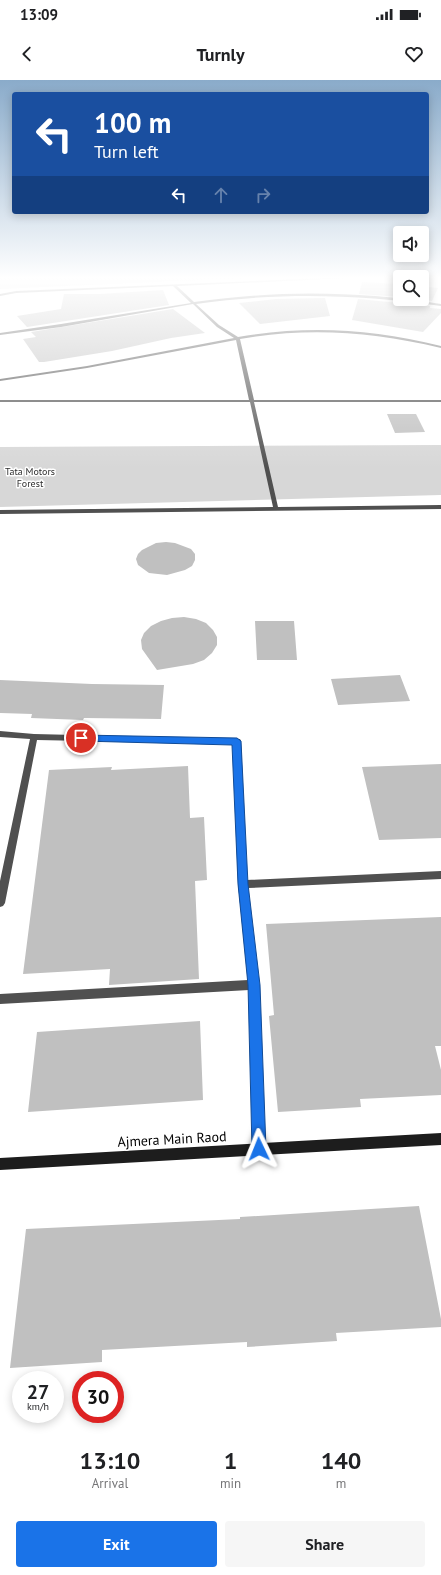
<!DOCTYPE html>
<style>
body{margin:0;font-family:"PT Sans",sans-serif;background:#f6f6f6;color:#202124;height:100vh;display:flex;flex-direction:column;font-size:15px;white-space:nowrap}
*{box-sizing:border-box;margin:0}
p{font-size:13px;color:#757577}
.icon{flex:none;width:22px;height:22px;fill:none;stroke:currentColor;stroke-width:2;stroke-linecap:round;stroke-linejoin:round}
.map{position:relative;height:1355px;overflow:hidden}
.drawer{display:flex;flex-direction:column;background:#fff;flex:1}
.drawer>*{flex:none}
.hud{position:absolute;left:12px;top:12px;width:417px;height:122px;border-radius:4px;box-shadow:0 2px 10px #0003;background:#1a4fa0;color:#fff;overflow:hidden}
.tools{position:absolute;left:393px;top:146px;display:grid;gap:8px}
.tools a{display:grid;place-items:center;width:36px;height:36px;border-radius:4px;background:#fff;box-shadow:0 2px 10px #0003;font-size:20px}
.speed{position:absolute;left:12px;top:1291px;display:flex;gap:8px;font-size:20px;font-weight:700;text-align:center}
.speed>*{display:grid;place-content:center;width:52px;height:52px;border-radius:50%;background:#fff;box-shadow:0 2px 10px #0003;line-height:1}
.speed small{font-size:10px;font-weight:400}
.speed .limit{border:6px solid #d22;background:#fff;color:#111}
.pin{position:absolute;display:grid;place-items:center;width:34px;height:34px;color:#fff;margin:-17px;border:2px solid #fff;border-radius:50%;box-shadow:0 1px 4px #0007}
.me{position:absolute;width:44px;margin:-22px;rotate:358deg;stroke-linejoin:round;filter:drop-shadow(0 0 3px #0008)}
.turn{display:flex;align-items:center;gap:14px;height:84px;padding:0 16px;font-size:18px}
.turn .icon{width:52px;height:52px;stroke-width:2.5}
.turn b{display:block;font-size:28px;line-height:34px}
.lanes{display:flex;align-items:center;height:38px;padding:0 16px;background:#0003;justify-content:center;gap:20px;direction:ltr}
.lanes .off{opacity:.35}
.eta{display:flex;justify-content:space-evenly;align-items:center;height:68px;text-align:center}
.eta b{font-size:24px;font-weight:700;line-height:28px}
.cta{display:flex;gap:8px;margin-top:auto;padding:8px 16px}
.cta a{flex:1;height:46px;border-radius:4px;background:#1a73e8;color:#fff;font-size:16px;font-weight:700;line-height:46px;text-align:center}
.cta a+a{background:#f6f6f6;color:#202124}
.status{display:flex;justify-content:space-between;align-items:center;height:28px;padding:0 20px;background:#fff;direction:ltr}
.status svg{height:11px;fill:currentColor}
header{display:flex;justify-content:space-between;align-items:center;height:52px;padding:0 16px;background:#fff;font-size:18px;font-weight:700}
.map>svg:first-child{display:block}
</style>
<div class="status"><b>13:09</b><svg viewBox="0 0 49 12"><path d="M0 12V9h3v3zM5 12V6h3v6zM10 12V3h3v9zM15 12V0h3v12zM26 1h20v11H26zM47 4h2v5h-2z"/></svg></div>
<header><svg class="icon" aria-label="back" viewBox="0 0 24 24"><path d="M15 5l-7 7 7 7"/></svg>Turnly<svg class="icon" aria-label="heart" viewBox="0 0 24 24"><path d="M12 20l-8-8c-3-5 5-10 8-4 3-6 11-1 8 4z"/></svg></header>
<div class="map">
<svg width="441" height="1355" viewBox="0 0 441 1355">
<rect width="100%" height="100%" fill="#fff"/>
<!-- green -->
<path fill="#d7d7d7" d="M 0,198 L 243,198 L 0,209 Z
M 441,365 L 441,415 L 0,427 L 0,367 Z"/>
<!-- building -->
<path fill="#c0c0c0" d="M 362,202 L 400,204 L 400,217 L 359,214 Z
M 422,206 L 438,208 L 432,221 L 416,219 L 422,219 Z
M 163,210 L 169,225 L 27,247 L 17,236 L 61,229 L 64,214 L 100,214 Z
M 325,218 L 330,236 L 260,244 L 239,223 L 276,219 Z
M 358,219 L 430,226 L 430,228 L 441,229 L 441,233 L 423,252 L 352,240 Z
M 173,229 L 205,253 L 171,258 L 112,271 L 44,282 L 39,282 L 23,259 L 36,257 L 31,252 Z
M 387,334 L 416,334 L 425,352 L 395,353 Z
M 166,462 L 175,463 L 191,469 L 195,474 L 195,480 L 192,486 L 185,490 L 167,495 L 149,493 L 138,485 L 136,479 L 138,474 L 142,470 L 156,463 Z
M 184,537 L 196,539 L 206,543 L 213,550 L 217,557 L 217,565 L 212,573 L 204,580 L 193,584 L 157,590 L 142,569 L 141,560 L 144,553 L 151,546 L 161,541 L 172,538 Z
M 255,541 L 294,541 L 297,580 L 257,580 Z
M 400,595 L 410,621 L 338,625 L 331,599 Z
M 0,600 L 92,604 L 164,605 L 161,639 L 84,638 L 83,640 L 31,638 L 32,634 L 0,633 Z
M 441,684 L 441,758 L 379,760 L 362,687 Z
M 188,686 L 190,738 L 204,737 L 207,800 L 195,801 L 199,899 L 109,905 L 110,889 L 23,894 L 49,690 L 112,687 L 111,690 Z
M 441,837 L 441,966 L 435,966 L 441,990 L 441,1015 L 360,1019 L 361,1027 L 278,1032 L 269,936 L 274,935 L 266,844 Z
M 200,941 L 203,1020 L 28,1032 L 37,952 Z
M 419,1126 L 441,1239 L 441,1247 L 336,1253 L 337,1261 L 247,1267 L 247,1262 L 102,1270 L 102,1282 L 10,1288 L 26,1149 L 240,1139 L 240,1137 Z"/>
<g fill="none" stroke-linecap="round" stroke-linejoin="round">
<!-- street -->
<path fill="#505050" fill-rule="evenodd" d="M 326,198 L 348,198 L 177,206 L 194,222 C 280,210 357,211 441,224 L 441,226 C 358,214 280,212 196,224 L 219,245 L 238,257 C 310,245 370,249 441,266 L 441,268 C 371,252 311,247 240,259 L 254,320 L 441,320 L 441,322 L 254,322 L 278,427 L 441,425 L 441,429 L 0,434 L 0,430 L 273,427 L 250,322 L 0,322 L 0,320 L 249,320 L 236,260 L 87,288 L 0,301 L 0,299 L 87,286 L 234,258 L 217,247 L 193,224 L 61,247 L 0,255 L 0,253 L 61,244 L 191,223 L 173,206 L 16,213 L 0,216 L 0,214 L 16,211 Z
M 0,651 L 34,654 L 240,659 L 241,661 L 247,800 L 441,791 L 441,799 L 248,808 L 259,905 L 265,1069 L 263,1073 L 259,1075 L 255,1073 L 253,1069 L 249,910 L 0,924 L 0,914 L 248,900 L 238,804 L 233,664 L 37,660 L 5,823 L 3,826 L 0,827 L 0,801 L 30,659 L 0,657 Z"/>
<!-- secondary -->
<path fill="#1d1d1d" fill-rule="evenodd" d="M 441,1053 L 441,1065 L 0,1090 L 0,1078 Z"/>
</g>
<!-- sky -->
<linearGradient id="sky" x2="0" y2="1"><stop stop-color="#8aabca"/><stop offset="0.51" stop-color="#fff"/><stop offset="1" stop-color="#fff" stop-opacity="0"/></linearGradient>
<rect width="441" height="388" fill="url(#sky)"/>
<!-- route -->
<path fill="#1a73e8" stroke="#114b97" d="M 81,655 L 237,658 L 241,661 L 248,804 L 260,905 L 266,1069 L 264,1074 L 259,1076 L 254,1074 L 252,1069 L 248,905 L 238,804 L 232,665 L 81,661 L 76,658 Z"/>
<g text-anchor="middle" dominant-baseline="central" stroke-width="3" stroke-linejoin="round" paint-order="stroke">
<!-- far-park labels -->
<g font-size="10" fill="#2e2e2e" stroke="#fff">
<text x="30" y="391">Tata Motors<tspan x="30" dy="12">Forest</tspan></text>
</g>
<!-- near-street labels -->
<g font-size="14" fill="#000" stroke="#fff">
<text transform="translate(172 1059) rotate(-3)">Ajmera Main Raod</text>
</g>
</g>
</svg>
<div class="tools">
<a><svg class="icon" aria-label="sound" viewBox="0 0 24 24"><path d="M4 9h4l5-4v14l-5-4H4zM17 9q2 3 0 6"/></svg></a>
<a><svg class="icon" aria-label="search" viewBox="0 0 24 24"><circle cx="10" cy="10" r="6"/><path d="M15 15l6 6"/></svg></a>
</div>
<div class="speed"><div>27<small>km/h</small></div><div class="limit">30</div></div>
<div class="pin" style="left:81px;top:658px;background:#d93025"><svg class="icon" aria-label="arrive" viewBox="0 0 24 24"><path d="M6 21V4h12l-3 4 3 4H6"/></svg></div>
<svg class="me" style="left:259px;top:1069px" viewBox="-20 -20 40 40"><path d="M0-17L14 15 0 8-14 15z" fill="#1a73e8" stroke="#fff" stroke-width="4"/></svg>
<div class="hud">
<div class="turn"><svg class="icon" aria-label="left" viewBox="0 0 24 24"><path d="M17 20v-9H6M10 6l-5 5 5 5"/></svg><div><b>100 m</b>Turn left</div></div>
<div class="lanes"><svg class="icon" aria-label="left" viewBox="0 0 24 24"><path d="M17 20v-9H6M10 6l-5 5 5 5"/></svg><svg class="icon off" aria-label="ahead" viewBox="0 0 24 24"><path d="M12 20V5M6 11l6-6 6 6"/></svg><svg class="icon off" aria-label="right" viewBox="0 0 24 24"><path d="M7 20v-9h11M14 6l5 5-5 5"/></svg></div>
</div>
</div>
<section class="drawer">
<div class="eta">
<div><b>13:10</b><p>Arrival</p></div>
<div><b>1</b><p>min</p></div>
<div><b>140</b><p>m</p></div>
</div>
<div class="cta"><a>Exit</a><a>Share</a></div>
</section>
